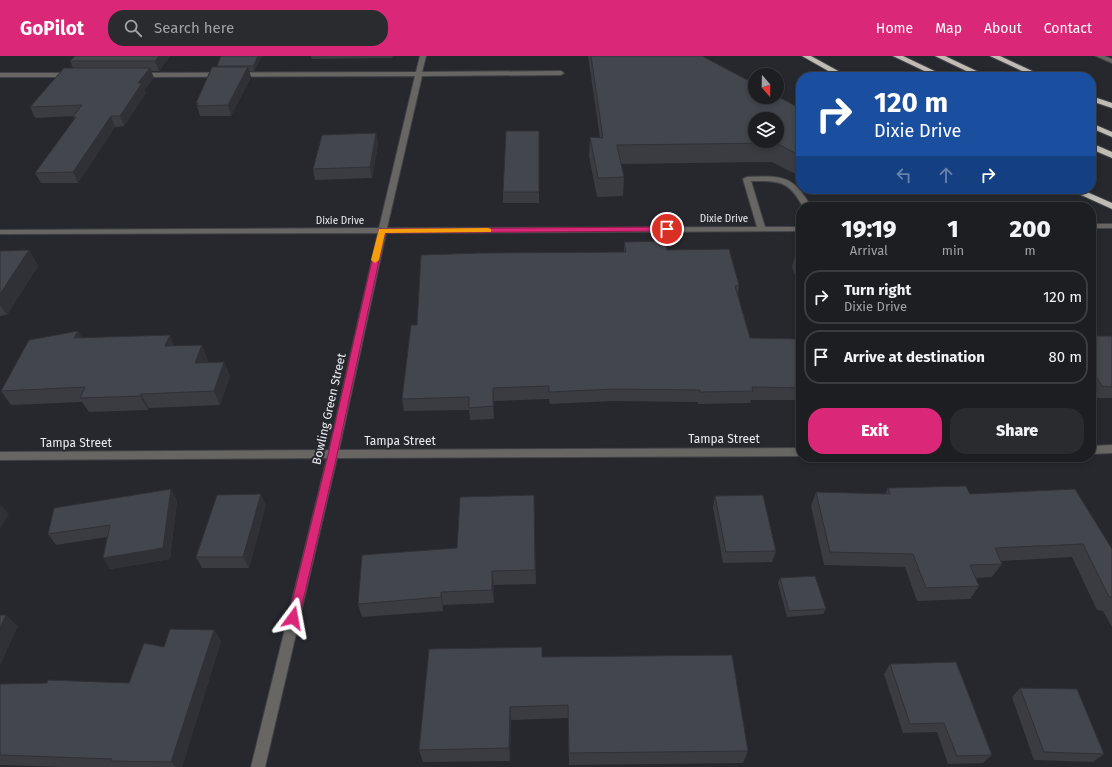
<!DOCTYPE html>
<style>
body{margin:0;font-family:"Fira Sans",sans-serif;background:#292b2f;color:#f1f3f6;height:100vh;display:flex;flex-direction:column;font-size:15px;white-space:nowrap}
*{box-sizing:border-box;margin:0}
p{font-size:13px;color:#a0a2a5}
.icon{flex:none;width:22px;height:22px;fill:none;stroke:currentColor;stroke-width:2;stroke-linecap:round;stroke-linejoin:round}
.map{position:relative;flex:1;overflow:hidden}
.panel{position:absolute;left:796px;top:146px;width:300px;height:260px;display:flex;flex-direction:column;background:#1c1e22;border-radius:16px;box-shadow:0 2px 6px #0003,0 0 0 1px #3a3c40}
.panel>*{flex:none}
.hud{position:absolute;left:796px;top:16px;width:300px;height:122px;border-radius:16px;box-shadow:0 2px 6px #0003,0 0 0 1px #3a3c40;background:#1a4fa0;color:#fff;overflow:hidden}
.needle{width:26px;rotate:160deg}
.fabs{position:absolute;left:748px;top:12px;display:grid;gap:8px}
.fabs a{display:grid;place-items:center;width:36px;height:36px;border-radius:50%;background:#1c1e22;box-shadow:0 2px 6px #0003,0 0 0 1px #3a3c40;font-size:20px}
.pin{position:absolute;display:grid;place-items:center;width:34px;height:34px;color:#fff;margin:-17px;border:2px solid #fff;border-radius:50%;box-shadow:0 1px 4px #0007}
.me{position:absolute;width:44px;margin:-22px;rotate:13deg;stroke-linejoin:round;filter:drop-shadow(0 0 3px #0008)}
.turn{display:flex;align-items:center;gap:14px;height:84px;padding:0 12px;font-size:18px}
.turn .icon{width:52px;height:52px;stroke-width:2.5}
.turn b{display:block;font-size:28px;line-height:34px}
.lanes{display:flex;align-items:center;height:38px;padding:0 12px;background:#0003;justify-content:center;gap:20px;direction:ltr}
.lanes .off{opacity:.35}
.eta{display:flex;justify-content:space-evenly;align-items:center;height:68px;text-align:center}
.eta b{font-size:24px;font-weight:800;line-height:28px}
.primary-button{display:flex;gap:8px;margin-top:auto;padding:8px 12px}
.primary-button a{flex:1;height:46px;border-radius:16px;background:#db2777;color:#fff;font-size:16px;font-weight:800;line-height:46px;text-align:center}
.primary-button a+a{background:#292b2f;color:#f1f3f6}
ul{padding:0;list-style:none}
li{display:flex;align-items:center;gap:12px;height:54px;margin:0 8px 6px;padding:0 4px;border:2px solid #3a3c40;border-radius:16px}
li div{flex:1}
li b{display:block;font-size:15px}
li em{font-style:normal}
header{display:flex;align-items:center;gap:24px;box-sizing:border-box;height:56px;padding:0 20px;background:#db2777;color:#fff}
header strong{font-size:19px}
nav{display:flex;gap:22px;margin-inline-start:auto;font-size:14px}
.search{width:280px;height:36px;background:#292b2f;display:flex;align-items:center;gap:10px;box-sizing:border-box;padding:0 14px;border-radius:16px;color:#a0a2a5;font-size:15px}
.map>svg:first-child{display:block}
</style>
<header>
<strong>GoPilot</strong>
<div class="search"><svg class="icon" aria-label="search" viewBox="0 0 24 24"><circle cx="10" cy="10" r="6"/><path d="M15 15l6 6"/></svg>Search here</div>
<nav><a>Home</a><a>Map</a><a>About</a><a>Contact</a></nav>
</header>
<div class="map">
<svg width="1112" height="711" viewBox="0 0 1112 711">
<rect width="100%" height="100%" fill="#26282e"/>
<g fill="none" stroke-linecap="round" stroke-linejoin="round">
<!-- minor casing -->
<g stroke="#424349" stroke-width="2">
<path id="minor" d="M 420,0 L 426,0 L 422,16 L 561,15 L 564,17 L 561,19 L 422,20 L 387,172 L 757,171 L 743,123 L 747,121 C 781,120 793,118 811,151 L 803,151 C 789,124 779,125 751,125 L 765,171 L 801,171 L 801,175 L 386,177 L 339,394 L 801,392 L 801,400 L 337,402 L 265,711 L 251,711 L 327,402 L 0,404 L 0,396 L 329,394 L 378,177 L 0,178 L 0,174 L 379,172 L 415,20 L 140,21 L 137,19 L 140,17 L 416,16 Z
M 1096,0 L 1104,0 L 1112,3 L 1112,7 Z
M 0,17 L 72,17 L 75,19 L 72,21 L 0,21 Z
M 1091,168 L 1112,168 L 1112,172 L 1091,172 Z
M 1112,389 L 1112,397 L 1091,398 L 1091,390 Z"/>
</g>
<!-- highway casing -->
<g stroke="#424349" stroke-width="2">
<path id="highway" d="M 802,0 L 811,0 L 849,21 L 839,21 Z
M 893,0 L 903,0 L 947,21 L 937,21 Z
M 935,0 L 945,0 L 989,21 L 979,21 Z
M 990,0 L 1000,0 L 1045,21 L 1035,21 Z
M 1091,40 L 1112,47 L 1112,52 L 1091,45 Z
M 1091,67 L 1112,76 L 1112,81 L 1091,72 Z
M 1091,87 L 1112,96 L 1112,102 L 1091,93 Z
M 1068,133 L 1080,133 L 1112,147 L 1112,153 Z"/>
</g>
<!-- minor -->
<use href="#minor" fill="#676663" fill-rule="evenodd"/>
<!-- highway -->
<use href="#highway" fill="#bfbcb4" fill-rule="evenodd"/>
</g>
<!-- wall -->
<path fill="#3a3c42" d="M 170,0 L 159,15 L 151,15 L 154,22 L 144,34 L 146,37 L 124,70 L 115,71 L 78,127 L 41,127 L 35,117 L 74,63 L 73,61 L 74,60 L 35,62 L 30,51 L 73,12 L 70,5 Z
M 221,0 L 262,0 L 254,15 L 249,15 L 251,21 L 231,60 L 200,60 L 196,47 L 217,11 L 217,10 Z
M 311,0 L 393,0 L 392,2 L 312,3 Z
M 588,0 L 702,0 L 801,53 L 801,121 L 772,106 L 621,108 L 624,121 L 623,140 L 597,141 L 589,100 L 590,81 L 600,82 Z
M 539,75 L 539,147 L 503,147 L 503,136 Z
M 376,77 L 378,88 L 372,122 L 315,124 L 313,113 Z
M 824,133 L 905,133 L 835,139 Z
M 624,186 L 667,194 L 739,229 L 738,238 L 750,282 L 801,283 L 801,344 L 751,344 L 750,347 L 698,348 L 698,346 L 613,345 L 550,348 L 549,343 L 494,345 L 494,363 L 470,364 L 469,354 L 404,355 L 402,343 L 417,269 L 624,196 Z
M 29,194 L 38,210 L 7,259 L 0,260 L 0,195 Z
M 795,200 L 801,200 L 801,234 L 792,211 Z
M 78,275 L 82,282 L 175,290 L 208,304 L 207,307 L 224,306 L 230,320 L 220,349 L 149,352 L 148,354 L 89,356 L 82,346 L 11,349 L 1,335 Z
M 1091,280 L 1112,280 L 1112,342 L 1094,342 L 1091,336 Z
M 888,432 L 970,438 L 1112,493 L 1112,571 L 1103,555 L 1097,554 L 1072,501 L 1001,505 L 1002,508 L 992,521 L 976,522 L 979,530 L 970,543 L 917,545 L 905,511 L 824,509 L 811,450 L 816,436 L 885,438 Z
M 171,433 L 177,445 L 170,503 L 110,513 L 103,502 L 107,481 L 56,489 L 48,478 Z
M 534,439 L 536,528 L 494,529 L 494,547 L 443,549 L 443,555 L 362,561 L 358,548 L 457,492 Z
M 715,440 L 776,495 L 772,506 L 723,507 L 713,451 Z
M 266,449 L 249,512 L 202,512 L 196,501 Z
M 780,522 L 826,553 L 823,558 L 787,561 L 778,527 Z
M 214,574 L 221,585 L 182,711 L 65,711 L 0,709 L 0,628 L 129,627 L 164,591 Z
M 542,601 L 748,695 L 743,707 L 569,709 L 568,662 L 511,664 L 510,705 L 423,706 L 419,694 Z
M 890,608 L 992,699 L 983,707 L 948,708 L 937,676 L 903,677 L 884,618 Z
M 1020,632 L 1104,698 L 1093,706 L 1034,704 L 1012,641 Z"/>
<!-- shaded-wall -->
<path fill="#303136" d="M 159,0 L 170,0 L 159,15 L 155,5 Z
M 258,0 L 262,0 L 254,15 L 253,10 Z
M 248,11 L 251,21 L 231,60 L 228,49 Z
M 150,12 L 154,22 L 144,34 L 146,37 L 124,70 L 120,60 L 138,27 Z
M 111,60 L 115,71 L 78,127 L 73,116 Z
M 376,77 L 378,88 L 372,122 L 370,111 Z
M 29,194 L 38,210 L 7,259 L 0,249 L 0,238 Z
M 78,275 L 86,289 L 74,282 Z
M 170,279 L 176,293 L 165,290 Z
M 202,289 L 208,304 L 202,321 L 195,307 Z
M 224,306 L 230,320 L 220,349 L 214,335 Z
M 493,332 L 494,345 L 494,363 L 493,350 Z
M 141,338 L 149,352 L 148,354 L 140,340 Z
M 171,433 L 177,445 L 170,503 L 110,513 L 103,502 Z
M 261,438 L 266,449 L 249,512 L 243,501 Z
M 0,448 L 9,458 L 0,473 Z
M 492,515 L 494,529 L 494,547 L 492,534 Z
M 441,536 L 443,549 L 443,555 L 441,541 Z
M 6,559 L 18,570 L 0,610 L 0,572 Z
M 214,574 L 221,585 L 182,711 L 176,711 L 171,706 Z
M 510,651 L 511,664 L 510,705 L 509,692 Z"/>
<!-- building -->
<path fill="#44464d" stroke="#303136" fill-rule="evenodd" d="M 75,0 L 159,0 L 155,5 L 70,5 Z
M 221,0 L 258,0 L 253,10 L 217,10 Z
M 591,0 L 702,0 L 755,28 L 755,41 L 777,41 L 777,40 L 801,53 L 801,100 L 776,87 L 617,89 L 624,121 L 598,122 L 590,81 L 603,82 ZM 755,63 L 777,63 L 777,85 L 755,85 Z
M 212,11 L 248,11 L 228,49 L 197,50 L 198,47 L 196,47 Z
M 64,12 L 150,12 L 138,27 L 142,27 L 120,60 L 111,60 L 73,116 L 35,117 L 76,61 L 73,61 L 82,49 L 30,51 Z
M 506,75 L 539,75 L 539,136 L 503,136 Z
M 376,77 L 370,111 L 313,113 L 322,79 Z
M 665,185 L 667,194 L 729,193 L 739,229 L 735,230 L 750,282 L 801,283 L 801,332 L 752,331 L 753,335 L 700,336 L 700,334 L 614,333 L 549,336 L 549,330 L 493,332 L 493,350 L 469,352 L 469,341 L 402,343 L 411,269 L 417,269 L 421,199 L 480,197 L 626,196 L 624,186 Z
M 29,194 L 0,238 L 0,195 Z
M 795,200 L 801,200 L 801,215 Z
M 78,275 L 74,282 L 170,279 L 165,290 L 202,289 L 195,307 L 224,306 L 214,335 L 141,338 L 140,340 L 80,342 L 85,331 L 1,335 L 29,284 Z
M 1091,280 L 1112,280 L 1112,331 L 1102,330 L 1091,312 Z
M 966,430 L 970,438 L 1075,433 L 1112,493 L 1112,541 L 1109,541 L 1083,488 L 995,492 L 1002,508 L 970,509 L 979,530 L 926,532 L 913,498 L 830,496 L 816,436 L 890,438 L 888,432 Z
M 171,433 L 163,492 L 103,502 L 110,469 L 48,478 L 54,452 Z
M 261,438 L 243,501 L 196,501 L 217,439 Z
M 534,439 L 535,514 L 492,515 L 492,534 L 441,536 L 441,541 L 358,548 L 362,499 L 457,492 L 460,441 Z
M 763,439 L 776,495 L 726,496 L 715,440 Z
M 815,520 L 826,553 L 789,555 L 780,522 Z
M 0,559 L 6,559 L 0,572 Z
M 170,573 L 214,574 L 171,706 L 111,705 L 112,703 L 0,699 L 0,628 L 47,627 L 48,624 L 129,627 L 144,587 L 164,591 Z
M 542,591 L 542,601 L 732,599 L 748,695 L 569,697 L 568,649 L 510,651 L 509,692 L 419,694 L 429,593 Z
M 956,606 L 992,699 L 957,700 L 944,667 L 910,668 L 890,608 Z
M 1020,632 L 1077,633 L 1104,698 L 1044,696 Z"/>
<!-- route -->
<path fill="#db2777" stroke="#8e194d" d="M 667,171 L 670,172 L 670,175 L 385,177 L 337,399 L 299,562 L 297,566 L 293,567 L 289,566 L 288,562 L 328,399 L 379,173 Z"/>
<!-- slow -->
<path fill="#f59e0b" d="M 488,172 L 491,173 L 491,176 L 385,177 L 379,204 L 375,207 L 371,204 L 379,173 Z"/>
<g text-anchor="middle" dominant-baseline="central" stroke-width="4" stroke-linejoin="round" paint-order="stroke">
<!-- far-street labels -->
<g font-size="10" fill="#ebecf1" stroke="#26282e">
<text x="724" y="163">Dixie Drive</text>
<text x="340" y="165">Dixie Drive</text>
</g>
<!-- street labels -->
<g font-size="12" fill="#ebecf1" stroke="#26282e">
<text transform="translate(329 353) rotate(-77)">Bowling Green Street</text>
<text x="724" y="383">Tampa Street</text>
<text x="400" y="385">Tampa Street</text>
<text x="76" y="387">Tampa Street</text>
</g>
</g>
</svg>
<div class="fabs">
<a><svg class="needle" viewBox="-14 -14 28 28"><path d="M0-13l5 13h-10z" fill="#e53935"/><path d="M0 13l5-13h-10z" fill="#a0a2a5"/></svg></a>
<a><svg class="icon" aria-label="layers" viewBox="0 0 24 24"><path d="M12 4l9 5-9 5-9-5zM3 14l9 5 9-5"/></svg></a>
</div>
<div class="pin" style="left:667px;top:173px;background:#d93025"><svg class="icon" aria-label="arrive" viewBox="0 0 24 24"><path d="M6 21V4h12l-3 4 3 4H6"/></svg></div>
<svg class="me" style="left:293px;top:562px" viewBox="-20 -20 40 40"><path d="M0-17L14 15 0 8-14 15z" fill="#db2777" stroke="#fff" stroke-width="4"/></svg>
<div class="hud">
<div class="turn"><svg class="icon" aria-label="right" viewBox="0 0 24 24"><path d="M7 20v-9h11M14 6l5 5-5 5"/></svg><div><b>120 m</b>Dixie Drive</div></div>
<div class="lanes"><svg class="icon off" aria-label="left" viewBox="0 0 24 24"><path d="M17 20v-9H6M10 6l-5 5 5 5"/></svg><svg class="icon off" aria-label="ahead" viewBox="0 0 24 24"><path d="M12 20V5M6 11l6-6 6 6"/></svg><svg class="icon" aria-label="right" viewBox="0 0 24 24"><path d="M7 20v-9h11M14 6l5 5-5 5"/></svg></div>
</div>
<section class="panel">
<div class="eta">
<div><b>19:19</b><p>Arrival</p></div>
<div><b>1</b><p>min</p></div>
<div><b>200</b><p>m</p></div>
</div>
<ul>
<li><svg class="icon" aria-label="right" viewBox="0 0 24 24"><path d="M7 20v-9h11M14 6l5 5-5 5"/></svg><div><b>Turn right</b><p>Dixie Drive</p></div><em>120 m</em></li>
<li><svg class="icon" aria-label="arrive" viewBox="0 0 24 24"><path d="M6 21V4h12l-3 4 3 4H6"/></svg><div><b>Arrive at destination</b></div><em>80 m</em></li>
</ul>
<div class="primary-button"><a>Exit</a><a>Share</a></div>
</section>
</div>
